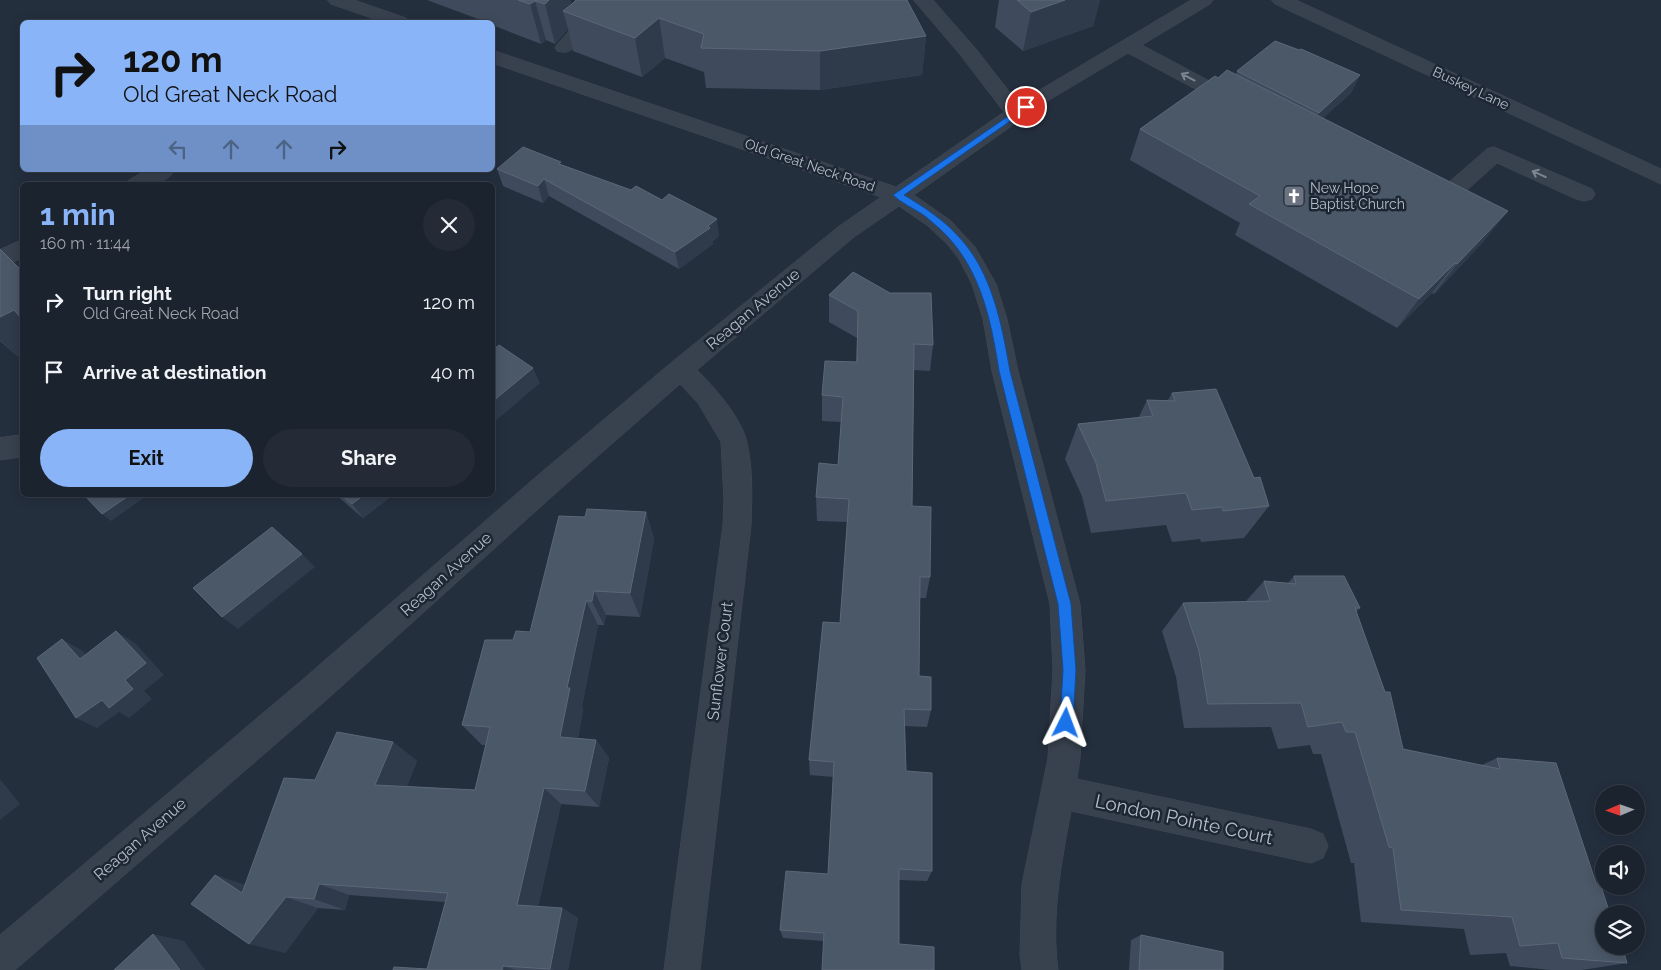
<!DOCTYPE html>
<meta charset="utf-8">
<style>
body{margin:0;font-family:Raleway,sans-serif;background:#242b36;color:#f1f3f6;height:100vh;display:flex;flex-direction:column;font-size:19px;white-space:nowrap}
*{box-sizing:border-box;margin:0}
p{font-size:16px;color:#a0a4aa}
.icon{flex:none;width:28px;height:28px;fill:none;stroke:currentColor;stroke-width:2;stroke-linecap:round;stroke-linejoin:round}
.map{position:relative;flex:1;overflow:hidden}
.sheet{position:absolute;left:20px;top:182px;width:475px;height:315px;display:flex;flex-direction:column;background:#1b232e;border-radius:8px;box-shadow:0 2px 12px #0003,0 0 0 1px #39404a}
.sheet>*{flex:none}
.top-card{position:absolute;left:20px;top:20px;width:475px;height:152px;border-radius:8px;box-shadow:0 2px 12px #0003,0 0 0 1px #39404a;background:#8ab4f8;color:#111;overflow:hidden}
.needle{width:32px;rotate:268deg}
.fabs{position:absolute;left:1595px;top:785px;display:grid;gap:10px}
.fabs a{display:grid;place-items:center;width:50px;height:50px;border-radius:50%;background:#1b232e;box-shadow:0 2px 12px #0003,0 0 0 1px #39404a;font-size:25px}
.pin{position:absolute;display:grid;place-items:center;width:42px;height:42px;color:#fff;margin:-21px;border:2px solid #fff;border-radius:50%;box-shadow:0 1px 5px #0007}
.me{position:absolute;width:55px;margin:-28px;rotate:3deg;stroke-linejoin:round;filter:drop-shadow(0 0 4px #0008)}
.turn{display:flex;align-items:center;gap:18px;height:105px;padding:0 20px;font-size:22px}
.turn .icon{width:65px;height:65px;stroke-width:2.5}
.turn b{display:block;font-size:35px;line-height:42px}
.lanes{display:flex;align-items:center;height:48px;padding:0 20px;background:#0003;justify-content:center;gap:25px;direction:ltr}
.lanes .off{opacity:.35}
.round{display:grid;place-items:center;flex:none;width:52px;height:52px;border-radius:26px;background:#242b36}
.summary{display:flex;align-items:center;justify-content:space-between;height:85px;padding:0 20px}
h1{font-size:30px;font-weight:700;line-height:38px;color:#8ab4f8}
.cta{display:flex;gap:10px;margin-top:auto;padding:10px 20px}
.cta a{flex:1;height:58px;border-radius:30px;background:#8ab4f8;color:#111;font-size:20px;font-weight:700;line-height:58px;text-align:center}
.cta a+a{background:#242b36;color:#f1f3f6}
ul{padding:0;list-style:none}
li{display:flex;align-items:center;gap:15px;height:70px;padding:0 20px}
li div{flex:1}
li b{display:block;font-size:19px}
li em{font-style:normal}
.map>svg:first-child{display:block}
</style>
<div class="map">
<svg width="1661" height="970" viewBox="0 0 1661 970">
<rect width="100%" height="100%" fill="#242f3e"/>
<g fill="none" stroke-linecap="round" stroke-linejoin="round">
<!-- minor casing -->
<g stroke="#414a57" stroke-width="1">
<path id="minor" d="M 328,0 L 354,0 L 406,18 L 408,22 L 383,22 L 331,4 Z
M 590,0 L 608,0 C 602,15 584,45 569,51 C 565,53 561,52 557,51 L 555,47 L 581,17 Z
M 914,0 L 933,0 L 976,49 L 1018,103 L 1191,0 L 1213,0 L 1210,4 L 1142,45 L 1241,98 L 1244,102 L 1241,106 L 1234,108 L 1227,106 L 1128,53 L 1044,103 L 914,195 L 951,221 L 975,247 L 996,284 L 1007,319 L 1018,371 L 1080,604 L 1085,670 L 1080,758 L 1077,779 L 1311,829 L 1323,834 L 1328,846 L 1323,858 L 1311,863 L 1071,811 C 1061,864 1051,917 1058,970 L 1022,970 L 1020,955 L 1022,884 L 1048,758 L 1053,670 L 1050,604 L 992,371 L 983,319 L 972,284 L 959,259 L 948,245 L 928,226 L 899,206 L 854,237 L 697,370 C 715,388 742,418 747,443 C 753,469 752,499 751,525 L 700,970 L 664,970 L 723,525 L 724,500 L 721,442 L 698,403 L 680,384 L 557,492 L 323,703 L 15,970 L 0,970 L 0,935 L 301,681 L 537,476 L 672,362 L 838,227 L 881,197 L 492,63 L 492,50 L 896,187 L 1004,112 L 962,57 Z
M 1272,0 L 1296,0 L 1661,169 L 1661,184 L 1275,4 Z
M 1494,147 L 1592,189 L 1595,194 L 1592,199 L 1584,201 L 1576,199 L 1497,163 L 1444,211 C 1434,214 1425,212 1419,203 L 1422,198 L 1433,196 L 1487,149 Z
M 147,170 L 175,170 C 164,187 144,185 126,185 L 129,180 Z
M 22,240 L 22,258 L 0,268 L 0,250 Z
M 22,435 L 22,457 L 0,460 L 0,438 Z"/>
</g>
<!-- minor -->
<use href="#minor" fill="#38414e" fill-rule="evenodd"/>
</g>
<!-- wall -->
<path fill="#3f4b5c" d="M 427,0 L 570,0 L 572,5 L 926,36 L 922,75 L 820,90 L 706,88 L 704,72 L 665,58 L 642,77 L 573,51 L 568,29 L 555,44 L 546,40 L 541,44 L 492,25 L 492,22 L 486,22 Z
M 999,0 L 1100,0 L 1093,26 L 1023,51 L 995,27 Z
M 1237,71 L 1360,75 L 1351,93 L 1323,118 L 1484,241 L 1434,294 L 1432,293 L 1397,328 L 1235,235 L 1240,223 L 1130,160 L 1140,129 L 1218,78 L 1236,75 Z
M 562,165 L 719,236 L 712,242 L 713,244 L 679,269 L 549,196 L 543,203 L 503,186 L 497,169 Z
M 0,249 L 22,271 L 22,360 L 0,341 Z
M 829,295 L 933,345 L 930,371 L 914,370 L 912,506 L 930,577 L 926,598 L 920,598 L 919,676 L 931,710 L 927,727 L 905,726 L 906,771 L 932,871 L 927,881 L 899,880 L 824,941 L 783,938 L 780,930 L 828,874 L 833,777 L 810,775 L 809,760 L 840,623 L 847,522 L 817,521 L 816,497 L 838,465 L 841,422 L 822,421 L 822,395 L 856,362 L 857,338 L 829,322 Z
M 1172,393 L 1254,478 L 1269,506 L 1244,538 L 1201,542 L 1200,539 L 1172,542 L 1166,525 L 1091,533 L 1082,496 L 1065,459 L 1078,424 L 1139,417 L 1147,400 L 1168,400 Z
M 336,495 L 393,495 L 363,518 Z
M 646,512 L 654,539 L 640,617 L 606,615 L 604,625 L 598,625 L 582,706 L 583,709 L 578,738 L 596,740 L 609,758 L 599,807 L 561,804 L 538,907 L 562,908 L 578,918 L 568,970 L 393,970 L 427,969 L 445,902 L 349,895 L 345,910 L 318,908 L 285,953 L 215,875 L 245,885 L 315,780 L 393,742 L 417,761 L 407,786 L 475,790 L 486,745 L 482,745 L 462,725 L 513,640 L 530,632 L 585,517 Z
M 1294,576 L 1360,608 L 1356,612 L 1403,749 L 1482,765 L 1497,758 L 1596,883 L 1627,963 L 1582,970 L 1551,970 L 1510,966 L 1506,953 L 1470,955 L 1464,929 L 1361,922 L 1354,863 L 1351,863 L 1321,754 L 1313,754 L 1310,745 L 1278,749 L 1271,727 L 1184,728 L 1176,677 L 1162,631 L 1183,603 L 1246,601 L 1264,581 L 1288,583 Z
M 1141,935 L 1223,970 L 1129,970 L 1131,940 Z"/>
<!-- shaded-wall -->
<path fill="#2f3b4b" d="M 549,0 L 570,0 L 574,15 L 563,11 L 568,29 L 555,44 L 545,4 Z
M 1065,0 L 1100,0 L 1093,26 L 1023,51 L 1031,12 Z
M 535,1 L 546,40 L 541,44 L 530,4 Z
M 659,18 L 665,58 L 642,77 L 635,38 Z
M 926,36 L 922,75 L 820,90 L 820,51 Z
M 1360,75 L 1351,93 L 1310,130 L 1319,113 Z
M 544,179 L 549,196 L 543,203 L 538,186 Z
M 1508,211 L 1484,241 L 1434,294 L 1457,264 Z
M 717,219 L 719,236 L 712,242 L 713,244 L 679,269 L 675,252 Z
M 1455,263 L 1432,293 L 1397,328 L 1419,299 Z
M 14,310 L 22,318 L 22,360 L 0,340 L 0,317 Z
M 533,368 L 540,383 L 492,424 L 492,402 Z
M 130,495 L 148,495 L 111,521 L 102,514 Z
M 364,495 L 393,495 L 363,518 L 352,504 Z
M 646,512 L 654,539 L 640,617 L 630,593 Z
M 302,554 L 315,567 L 238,629 L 222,617 Z
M 594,591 L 606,615 L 604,625 L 592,601 Z
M 586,601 L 598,625 L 582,706 L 583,709 L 575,756 L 560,737 L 567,688 Z
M 116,631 L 135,643 L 164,675 L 144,691 L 152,699 L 129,718 L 119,712 L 97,728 L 76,718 L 125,680 Z
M 62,639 L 83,651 L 100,670 L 80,659 Z
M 596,740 L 609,758 L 599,807 L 585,791 Z
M 393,742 L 417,761 L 401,801 L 375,785 Z
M 0,779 L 20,804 L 0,820 Z
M 544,788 L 561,804 L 536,916 L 517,905 Z
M 215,875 L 251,887 L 242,893 Z
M 319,884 L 349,895 L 345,910 L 314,899 Z
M 286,897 L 318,908 L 285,953 L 249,944 Z
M 562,908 L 578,918 L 568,970 L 554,970 L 550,969 Z
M 153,934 L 184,941 L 205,970 L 180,970 Z
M 503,966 L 516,970 L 502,970 Z"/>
<!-- building -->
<path fill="#4b5868" stroke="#5c6777" d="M 518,0 L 549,0 L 545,4 L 535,1 L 530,4 Z
M 576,0 L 907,0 L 926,36 L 820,51 L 701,48 L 704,34 L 659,18 L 635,38 L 563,11 L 572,4 Z
M 1017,0 L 1065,0 L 1031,12 Z
M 1275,41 L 1299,50 L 1301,49 L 1360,75 L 1319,113 L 1237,71 Z
M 1227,70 L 1508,211 L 1457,264 L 1455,263 L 1419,299 L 1249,204 L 1260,196 L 1140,129 L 1215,76 L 1218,78 Z
M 523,147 L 561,162 L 559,164 L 631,190 L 636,186 L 662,200 L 669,194 L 717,219 L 708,226 L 710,228 L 675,252 L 544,179 L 538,186 L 497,169 Z
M 0,249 L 22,271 L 22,319 L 14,310 L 0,317 Z
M 853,272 L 890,293 L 931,293 L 933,345 L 914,344 L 912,506 L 931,507 L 930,577 L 920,577 L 919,676 L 931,677 L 931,710 L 904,709 L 906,771 L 932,773 L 932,871 L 899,869 L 899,944 L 934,947 L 934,970 L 822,970 L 824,933 L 780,930 L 786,871 L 828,874 L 834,762 L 809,760 L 823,622 L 840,623 L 849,499 L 816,497 L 819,463 L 838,465 L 843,397 L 822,395 L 825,361 L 857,362 L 858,311 L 829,295 Z
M 499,345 L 533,368 L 492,402 L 492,351 Z
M 1216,389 L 1254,478 L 1260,477 L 1269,506 L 1223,511 L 1222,507 L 1192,510 L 1186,493 L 1106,501 L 1096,463 L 1078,424 L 1153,416 L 1147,400 L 1175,401 L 1172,393 Z
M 84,495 L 130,495 L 102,514 Z
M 341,495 L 364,495 L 352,504 Z
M 587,509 L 646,512 L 630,593 L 594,591 L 592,601 L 586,601 L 567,688 L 570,688 L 560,737 L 596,740 L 585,791 L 544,788 L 517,905 L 562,908 L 550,969 L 503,966 L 502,970 L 393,970 L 394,967 L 427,969 L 448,893 L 319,884 L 314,899 L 286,897 L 249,944 L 191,904 L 215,875 L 242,893 L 284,778 L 315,780 L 337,732 L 393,742 L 375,785 L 475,790 L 490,727 L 462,725 L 485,640 L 513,640 L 516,631 L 530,632 L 559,516 L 585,517 Z
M 272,527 L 302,554 L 222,617 L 193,588 Z
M 1294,576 L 1344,576 L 1360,608 L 1355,608 L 1385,692 L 1390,692 L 1403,749 L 1500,769 L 1497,758 L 1556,763 L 1596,883 L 1600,883 L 1610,914 L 1604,914 L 1604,946 L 1622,946 L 1627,963 L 1562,958 L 1558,943 L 1520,946 L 1512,917 L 1401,910 L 1393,848 L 1389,847 L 1355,732 L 1346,732 L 1342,722 L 1308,727 L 1301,703 L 1208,704 L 1199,651 L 1183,603 L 1270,601 L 1264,581 L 1296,584 Z
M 116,631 L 146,663 L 125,680 L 133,689 L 109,708 L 102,700 L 76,718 L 37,658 L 62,639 L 80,659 Z
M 153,934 L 180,970 L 114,970 Z
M 1141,935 L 1223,952 L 1223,970 L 1139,970 Z"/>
<!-- one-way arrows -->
<defs><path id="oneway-shaft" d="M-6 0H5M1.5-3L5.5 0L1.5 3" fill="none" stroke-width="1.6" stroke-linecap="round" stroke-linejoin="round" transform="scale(1.25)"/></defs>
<g stroke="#7c8592">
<use href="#oneway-shaft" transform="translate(1188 77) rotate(-152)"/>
<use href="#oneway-shaft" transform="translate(1539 174) rotate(-156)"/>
</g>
<!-- route -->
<path fill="#1a73e8" stroke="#114b97" d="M 1026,104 L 1031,107 L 1029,108 L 904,195 C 924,207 944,220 959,237 C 992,272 1002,325 1010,371 L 1071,604 L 1076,670 L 1073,723 L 1071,727 L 1066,729 L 1062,727 L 1060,723 L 1063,670 L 1058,604 L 999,371 C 991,319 980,266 940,229 C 934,224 928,218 922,214 C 913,208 901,203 893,195 Z"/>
<!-- icons -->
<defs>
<g id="church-square" transform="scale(1.125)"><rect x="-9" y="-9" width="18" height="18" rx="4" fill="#6b7280" stroke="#1d2633"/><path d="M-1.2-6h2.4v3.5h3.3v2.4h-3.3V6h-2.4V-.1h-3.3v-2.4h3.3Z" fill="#fff"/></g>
</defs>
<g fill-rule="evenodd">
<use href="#church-square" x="1294" y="196"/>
</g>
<g text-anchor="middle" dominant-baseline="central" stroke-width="5" stroke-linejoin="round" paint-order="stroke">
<!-- far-street labels -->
<g font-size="14" fill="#b4bcc9" stroke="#1d2633">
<text transform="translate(1471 88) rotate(25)">Buskey Lane</text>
<text transform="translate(810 165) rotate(19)">Old Great Neck Road</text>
</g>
<!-- far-poi labels -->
<g font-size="14" fill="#b4bcc9" stroke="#1d2633" text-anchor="start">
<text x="1310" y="188">New Hope<tspan x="1310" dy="16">Baptist Church</tspan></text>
</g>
<!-- street labels -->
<g font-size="16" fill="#b4bcc9" stroke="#1d2633">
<text transform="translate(753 309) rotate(-40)">Reagan Avenue</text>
<text transform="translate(446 574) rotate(-42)">Reagan Avenue</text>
<text transform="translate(720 661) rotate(-83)">Sunflower Court</text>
<text transform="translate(140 839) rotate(-41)">Reagan Avenue</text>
</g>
<!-- near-street labels -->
<g font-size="19" fill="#b4bcc9" stroke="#1d2633">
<text transform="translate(1184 819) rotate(12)">London Pointe Court</text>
</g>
</g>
</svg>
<div class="fabs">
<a><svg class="needle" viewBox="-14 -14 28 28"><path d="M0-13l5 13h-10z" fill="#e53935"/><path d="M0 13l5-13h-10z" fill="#a0a4aa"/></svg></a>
<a><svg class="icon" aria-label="sound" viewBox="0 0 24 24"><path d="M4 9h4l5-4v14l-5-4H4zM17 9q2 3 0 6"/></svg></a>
<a><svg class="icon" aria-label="layers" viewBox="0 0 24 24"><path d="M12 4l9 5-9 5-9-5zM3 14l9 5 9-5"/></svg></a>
</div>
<div class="pin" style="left:1026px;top:107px;background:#d93025"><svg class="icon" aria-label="arrive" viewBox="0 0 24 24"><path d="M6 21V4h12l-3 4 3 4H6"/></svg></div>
<svg class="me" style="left:1066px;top:723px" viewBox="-20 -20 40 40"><path d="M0-17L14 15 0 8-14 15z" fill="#1a73e8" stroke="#fff" stroke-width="4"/></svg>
<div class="top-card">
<div class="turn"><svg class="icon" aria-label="right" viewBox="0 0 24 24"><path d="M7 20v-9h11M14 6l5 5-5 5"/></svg><div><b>120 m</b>Old Great Neck Road</div></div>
<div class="lanes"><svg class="icon off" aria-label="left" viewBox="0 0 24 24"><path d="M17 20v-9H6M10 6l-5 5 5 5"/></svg><svg class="icon off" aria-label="ahead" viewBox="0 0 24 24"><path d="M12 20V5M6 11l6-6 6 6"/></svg><svg class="icon off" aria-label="ahead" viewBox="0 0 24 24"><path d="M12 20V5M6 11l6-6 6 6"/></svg><svg class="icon" aria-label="right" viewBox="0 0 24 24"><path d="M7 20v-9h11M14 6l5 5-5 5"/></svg></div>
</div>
<section class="sheet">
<div class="summary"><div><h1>1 min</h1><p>160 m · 11:44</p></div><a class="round"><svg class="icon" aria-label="close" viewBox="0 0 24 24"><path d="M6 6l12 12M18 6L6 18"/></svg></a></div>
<ul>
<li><svg class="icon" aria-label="right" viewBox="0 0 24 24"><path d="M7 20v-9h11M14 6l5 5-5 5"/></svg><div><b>Turn right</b><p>Old Great Neck Road</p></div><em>120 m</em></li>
<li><svg class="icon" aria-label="arrive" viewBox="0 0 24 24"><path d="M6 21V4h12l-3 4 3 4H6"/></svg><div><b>Arrive at destination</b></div><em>40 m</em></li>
</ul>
<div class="cta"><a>Exit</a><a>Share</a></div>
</section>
</div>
